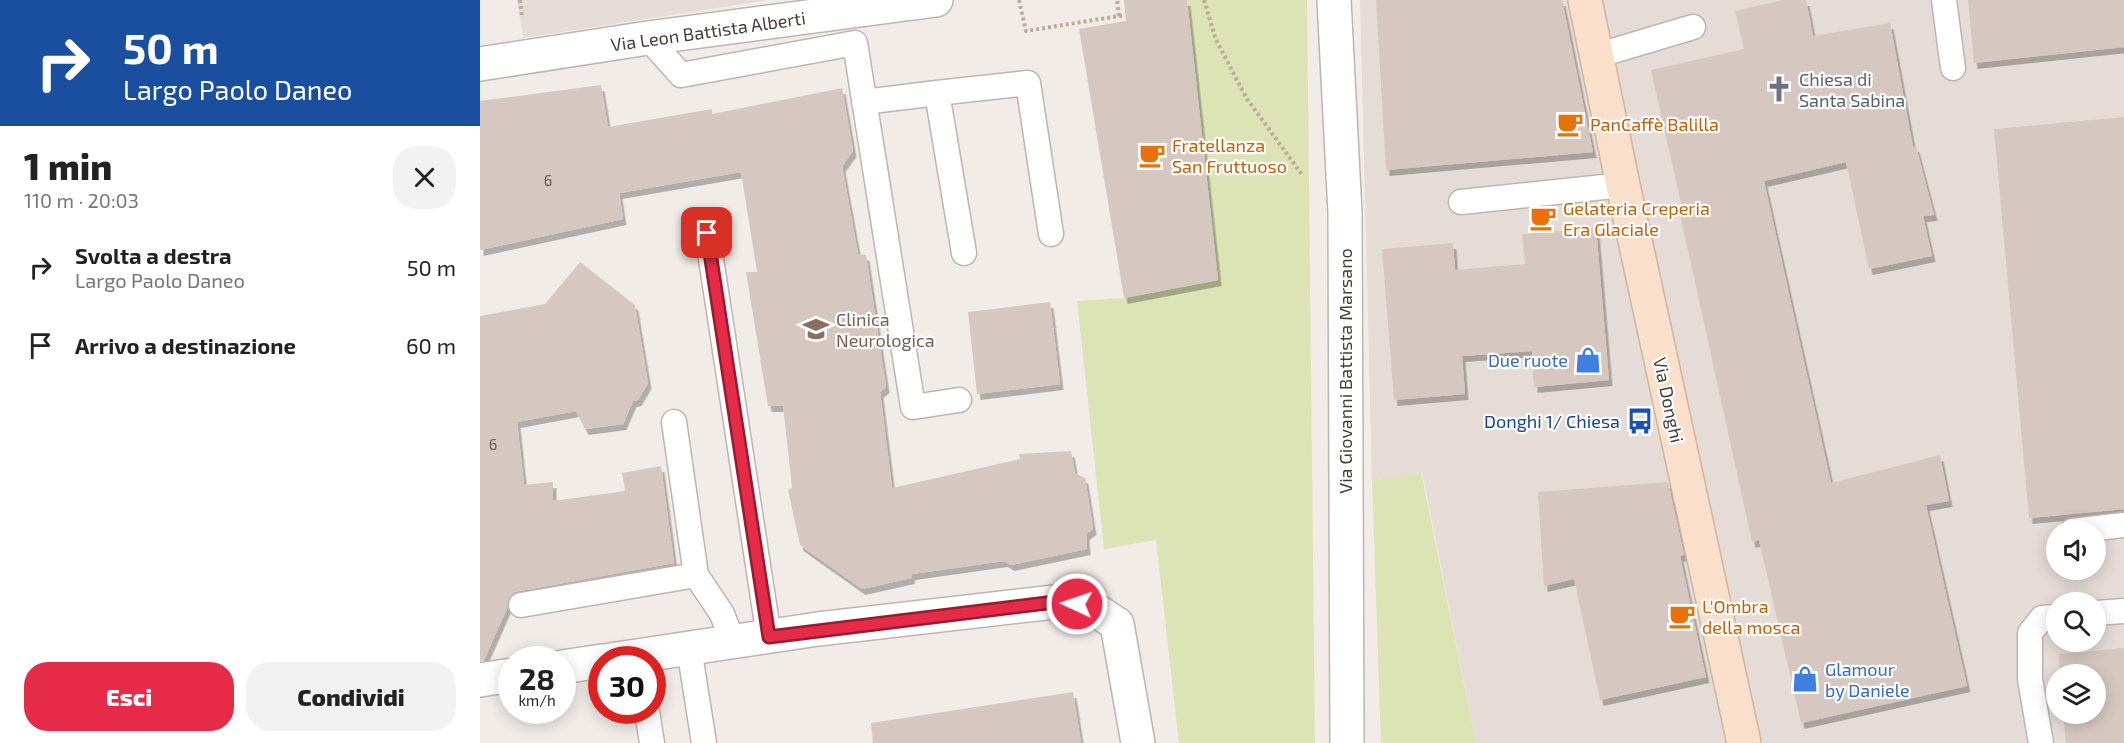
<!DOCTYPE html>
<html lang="it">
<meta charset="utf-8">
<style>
body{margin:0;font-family:"Exo 2",sans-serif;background:#f2f2f2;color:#222;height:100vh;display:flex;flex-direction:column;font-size:22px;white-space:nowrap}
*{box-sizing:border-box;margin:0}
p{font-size:20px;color:#767676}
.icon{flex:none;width:33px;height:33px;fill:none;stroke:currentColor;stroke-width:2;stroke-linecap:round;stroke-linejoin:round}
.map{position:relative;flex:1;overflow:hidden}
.drawer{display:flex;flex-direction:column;background:#fff;width:480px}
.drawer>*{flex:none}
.top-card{background:#1a4fa0;color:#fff;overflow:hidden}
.controls{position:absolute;left:1566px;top:520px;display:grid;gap:12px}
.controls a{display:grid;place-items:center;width:60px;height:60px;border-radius:50%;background:#fff;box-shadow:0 3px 15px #0003;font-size:30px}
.speed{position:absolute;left:18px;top:646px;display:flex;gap:12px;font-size:30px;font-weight:700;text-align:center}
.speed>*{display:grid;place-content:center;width:78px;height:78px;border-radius:50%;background:#fff;box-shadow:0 3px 15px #0003;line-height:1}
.speed small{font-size:15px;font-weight:400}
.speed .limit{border:9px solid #d22;background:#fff;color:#111}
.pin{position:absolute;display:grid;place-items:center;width:51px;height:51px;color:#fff;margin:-26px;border-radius:12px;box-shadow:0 3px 9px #0006}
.me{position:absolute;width:66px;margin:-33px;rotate:273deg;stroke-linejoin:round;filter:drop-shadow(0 0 4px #0008)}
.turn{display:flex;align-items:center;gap:21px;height:126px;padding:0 24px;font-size:27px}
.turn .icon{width:78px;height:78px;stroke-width:2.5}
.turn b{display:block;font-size:42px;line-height:51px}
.round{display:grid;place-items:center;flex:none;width:63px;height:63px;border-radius:24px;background:#f2f2f2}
.headline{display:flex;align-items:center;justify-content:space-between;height:102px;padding:0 24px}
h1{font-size:36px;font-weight:800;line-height:45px}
.primary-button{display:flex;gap:12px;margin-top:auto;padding:12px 24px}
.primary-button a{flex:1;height:69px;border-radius:24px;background:#e62b49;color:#fff;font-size:24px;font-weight:800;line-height:69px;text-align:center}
.primary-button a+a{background:#f2f2f2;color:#222}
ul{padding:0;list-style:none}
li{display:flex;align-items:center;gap:18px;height:78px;padding:0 24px}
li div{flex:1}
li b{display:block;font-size:22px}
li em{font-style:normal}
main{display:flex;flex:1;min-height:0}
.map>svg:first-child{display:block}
</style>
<main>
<section class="drawer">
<div class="top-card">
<div class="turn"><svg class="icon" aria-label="right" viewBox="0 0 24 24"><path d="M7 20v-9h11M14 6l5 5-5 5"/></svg><div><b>50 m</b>Largo Paolo Daneo</div></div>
</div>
<div class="headline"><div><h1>1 min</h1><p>110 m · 20:03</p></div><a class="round"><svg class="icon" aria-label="close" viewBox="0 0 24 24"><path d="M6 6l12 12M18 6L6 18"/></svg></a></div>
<ul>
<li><svg class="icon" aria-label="right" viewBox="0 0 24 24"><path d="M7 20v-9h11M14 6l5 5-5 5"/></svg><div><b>Svolta a destra</b><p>Largo Paolo Daneo</p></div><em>50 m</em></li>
<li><svg class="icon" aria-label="arrive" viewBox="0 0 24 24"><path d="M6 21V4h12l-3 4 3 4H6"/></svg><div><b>Arrivo a destinazione</b></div><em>60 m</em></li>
</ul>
<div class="primary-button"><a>Esci</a><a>Condividi</a></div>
</section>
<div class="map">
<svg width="1644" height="743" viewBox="0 0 1644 743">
<defs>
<filter id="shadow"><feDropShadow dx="3.5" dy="6" stdDeviation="0" flood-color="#0004"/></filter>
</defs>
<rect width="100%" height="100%" fill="#f2ece8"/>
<!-- residential -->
<path fill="#e6dcd7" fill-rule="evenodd" d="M 37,0 L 289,0 L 43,38 Z
M 880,0 L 1644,0 L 1644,743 L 996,743 L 942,472 L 892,481 ZM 1576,531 L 1616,531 L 1616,570 L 1576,570 ZM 1576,603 L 1616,603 L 1616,642 L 1576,642 ZM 1576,675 L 1616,675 L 1616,714 L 1576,714 Z"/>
<!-- green -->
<path fill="#dce3b4" d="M 707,0 L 827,0 L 835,743 L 699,743 L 676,540 L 624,549 L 597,301 L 644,298 L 738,280 Z
M 941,472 L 996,743 L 901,743 L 892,481 Z"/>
<!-- building -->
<path fill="#d6c8c1" filter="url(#shadow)" d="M 644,0 L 707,0 L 738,280 L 644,298 L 599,29 L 646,21 Z
M 896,0 L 1082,0 L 1113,152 L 906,170 Z
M 1302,0 L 1326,0 L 1333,36 L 1410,23 L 1433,147 L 1436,146 L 1454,215 L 1443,216 L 1452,256 L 1389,269 L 1366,162 L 1284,181 L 1351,483 L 1460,455 L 1469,501 L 1446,505 L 1487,686 L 1321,723 L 1279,540 L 1272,542 L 1200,214 L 1203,213 L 1171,70 L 1264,49 L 1255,11 Z
M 1488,0 L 1644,0 L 1644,47 L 1494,63 Z
M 121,85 L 128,127 L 232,109 L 232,114 L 362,88 L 373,151 L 362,166 L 378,254 L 386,255 L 406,387 L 400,392 L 412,488 L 540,459 L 539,454 L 591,451 L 595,473 L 605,478 L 613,529 L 606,534 L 607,549 L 531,565 L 524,561 L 432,574 L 431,578 L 382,589 L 320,545 L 308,490 L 312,487 L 303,406 L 288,406 L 266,272 L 277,272 L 261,172 L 139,193 L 143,219 L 0,250 L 0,101 Z
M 1644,117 L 1644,509 L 1549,518 L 1514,129 Z
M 1116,228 L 1129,380 L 1054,387 L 1052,351 L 982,356 L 985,394 L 914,400 L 902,249 L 973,243 L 975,270 L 1045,264 L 1042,234 Z
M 100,262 L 155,305 L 168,383 L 158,400 L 153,401 L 143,424 L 105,429 L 96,411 L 37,422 L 44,485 L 73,482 L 73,501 L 145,491 L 142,473 L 181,466 L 194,563 L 34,592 L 28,600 L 27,608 L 4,660 L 0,661 L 0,316 L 65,304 Z
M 570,302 L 580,384 L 497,394 L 488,312 Z
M 1188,482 L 1204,555 L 1200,556 L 1226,677 L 1120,700 L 1094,579 L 1064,586 L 1058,492 Z
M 1644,648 L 1644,743 L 1586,743 L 1583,714 L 1616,714 L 1616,675 L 1580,675 L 1579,654 Z
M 593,692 L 601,743 L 393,743 L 391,723 Z"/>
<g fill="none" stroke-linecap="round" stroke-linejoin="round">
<!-- lane casing -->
<g stroke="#c0b4ae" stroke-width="27">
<path id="lane" d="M 1464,0 L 1473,68
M 168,38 L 201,75 L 375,43 L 433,407 L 479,400
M 1116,56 L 1213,27
M 457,93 L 548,83 L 571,234
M 384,102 L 457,93 L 484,253
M 981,202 L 1143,185
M 227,233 L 289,637
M 194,422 L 216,575 L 242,614 L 253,642
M 1592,531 L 1644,525
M 41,605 L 216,575
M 1616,613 L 1644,611
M 209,648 L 224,743
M 167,711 L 172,743
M 1561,743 L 1550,679 L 1550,633 L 1562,618 L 1576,617"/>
</g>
<!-- street casing -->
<g stroke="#c0b4ae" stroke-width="36">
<path id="street" d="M 854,0 L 865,213 L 867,743
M 0,64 L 168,38 L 456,0
M 130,660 L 338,629 L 583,601 L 611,607 L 637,624 L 658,743
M 82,667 L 122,661
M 0,680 L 32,675"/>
</g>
<!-- secondary casing -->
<g stroke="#d1b49d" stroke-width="36">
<path id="secondary" d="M 1105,0 L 1143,185 L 1264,743"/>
</g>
<!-- path -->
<path stroke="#bda99e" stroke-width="4" stroke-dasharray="3 3" stroke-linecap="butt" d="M 40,0 L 42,17
M 539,0 L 546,31 L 639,16 L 637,0
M 724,0 L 736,40 L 767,99 L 823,176
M 639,16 L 645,15"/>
<!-- lane -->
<use href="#lane" stroke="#fff" stroke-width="24"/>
<!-- street -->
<use href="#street" stroke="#fff" stroke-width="33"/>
<!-- secondary -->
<use href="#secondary" stroke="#fae0cb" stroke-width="33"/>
</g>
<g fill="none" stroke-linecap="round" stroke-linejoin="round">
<!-- route casing -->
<g stroke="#961c2f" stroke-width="15">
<path id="route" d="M 227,233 L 289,637 L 583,601 L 597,604"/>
</g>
<!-- route -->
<use href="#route" stroke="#e62b49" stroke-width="10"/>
</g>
<!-- icons -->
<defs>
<g id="church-bare" transform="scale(2.07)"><path d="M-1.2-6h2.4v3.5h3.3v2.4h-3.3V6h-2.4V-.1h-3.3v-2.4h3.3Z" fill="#6b7280" stroke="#fff" stroke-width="2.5" paint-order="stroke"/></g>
<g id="cafe-bare" transform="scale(2.07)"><path d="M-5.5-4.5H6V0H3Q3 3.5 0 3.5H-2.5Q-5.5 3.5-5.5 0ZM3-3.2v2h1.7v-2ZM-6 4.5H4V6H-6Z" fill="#e8710a" stroke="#fff" stroke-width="2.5" paint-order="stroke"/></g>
<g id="university-bare" transform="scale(2.07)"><path d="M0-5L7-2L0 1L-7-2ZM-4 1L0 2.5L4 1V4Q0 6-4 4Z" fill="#8d6e63" stroke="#fff" stroke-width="2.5" paint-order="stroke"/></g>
<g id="shop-bare" transform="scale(2.07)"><path d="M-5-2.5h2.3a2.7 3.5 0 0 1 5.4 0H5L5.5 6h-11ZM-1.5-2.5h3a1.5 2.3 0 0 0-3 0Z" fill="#3f7fe0" stroke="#fff" stroke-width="2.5" paint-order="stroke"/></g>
<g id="bus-bare" transform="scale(2.07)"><path d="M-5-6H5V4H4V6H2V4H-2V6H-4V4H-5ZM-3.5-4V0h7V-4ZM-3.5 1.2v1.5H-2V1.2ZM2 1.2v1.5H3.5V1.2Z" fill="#1a4fb4" stroke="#fff" stroke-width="2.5" paint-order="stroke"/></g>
</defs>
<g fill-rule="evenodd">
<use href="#church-bare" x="1299" y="89"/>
<use href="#cafe-bare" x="1090" y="124"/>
<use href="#cafe-bare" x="672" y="155"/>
<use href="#cafe-bare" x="1063" y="218"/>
<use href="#university-bare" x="336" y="329"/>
<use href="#shop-bare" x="1108" y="360"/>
<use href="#bus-bare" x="1160" y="421"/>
<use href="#cafe-bare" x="1202" y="616"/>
<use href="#shop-bare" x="1325" y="679"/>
</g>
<g text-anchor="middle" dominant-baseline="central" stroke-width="4.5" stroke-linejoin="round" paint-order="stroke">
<!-- number labels -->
<g font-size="15" fill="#695e5a">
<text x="68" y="180">6</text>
<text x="13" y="444">6</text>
</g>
<!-- street labels -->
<g font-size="18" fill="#453b37" stroke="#fff">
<text transform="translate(228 31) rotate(-8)">Via Leon Battista Alberti</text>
<text transform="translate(865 371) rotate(-90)">Via Giovanni Battista Marsano</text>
<text transform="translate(1189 400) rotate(78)">Via Donghi</text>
</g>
<!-- worship labels -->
<g font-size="18" fill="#5b616d" stroke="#fff" text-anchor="start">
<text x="1319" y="79">Chiesa di<tspan x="1319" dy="21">Santa Sabina</tspan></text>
</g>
<!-- food labels -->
<g font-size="18" fill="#c56008" stroke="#fff" text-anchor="start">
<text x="1110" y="124">PanCaffè Balilla</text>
<text x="692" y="145">Fratellanza<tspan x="692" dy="21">San Fruttuoso</tspan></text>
<text x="1083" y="208">Gelateria Creperia<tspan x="1083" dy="21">Era Glaciale</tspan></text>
<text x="1222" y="606">L'Ombra<tspan x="1222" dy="21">della mosca</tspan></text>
</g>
<!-- education labels -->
<g font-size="18" fill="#785e54" stroke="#fff" text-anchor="start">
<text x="356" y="319">Clinica<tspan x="356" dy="21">Neurologica</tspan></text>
</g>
<!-- shop labels -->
<g font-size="18" fill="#366cbe" stroke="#fff" text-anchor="end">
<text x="1088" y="360">Due ruote</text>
<text x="1345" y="669" text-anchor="start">Glamour<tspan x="1345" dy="21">by Daniele</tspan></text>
</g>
<!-- transit labels -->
<g font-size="18" fill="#164399" stroke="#fff" text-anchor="end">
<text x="1140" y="421">Donghi 1/ Chiesa</text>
</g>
</g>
</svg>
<div class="controls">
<a><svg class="icon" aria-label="sound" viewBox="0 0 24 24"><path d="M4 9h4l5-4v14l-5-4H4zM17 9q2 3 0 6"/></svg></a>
<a><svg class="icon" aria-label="search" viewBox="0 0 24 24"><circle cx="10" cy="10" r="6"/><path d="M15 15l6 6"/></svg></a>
<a><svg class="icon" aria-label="layers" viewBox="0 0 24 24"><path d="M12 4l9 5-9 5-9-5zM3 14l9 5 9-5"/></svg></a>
</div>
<div class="speed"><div>28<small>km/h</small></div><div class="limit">30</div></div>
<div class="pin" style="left:227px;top:233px;background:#d93025"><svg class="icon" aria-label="arrive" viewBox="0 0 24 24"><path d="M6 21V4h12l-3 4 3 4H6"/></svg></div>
<svg class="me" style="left:597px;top:604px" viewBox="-20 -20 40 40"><circle r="17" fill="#e62b49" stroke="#fff" stroke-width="3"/><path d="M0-11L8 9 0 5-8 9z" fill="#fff"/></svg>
</div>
</main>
